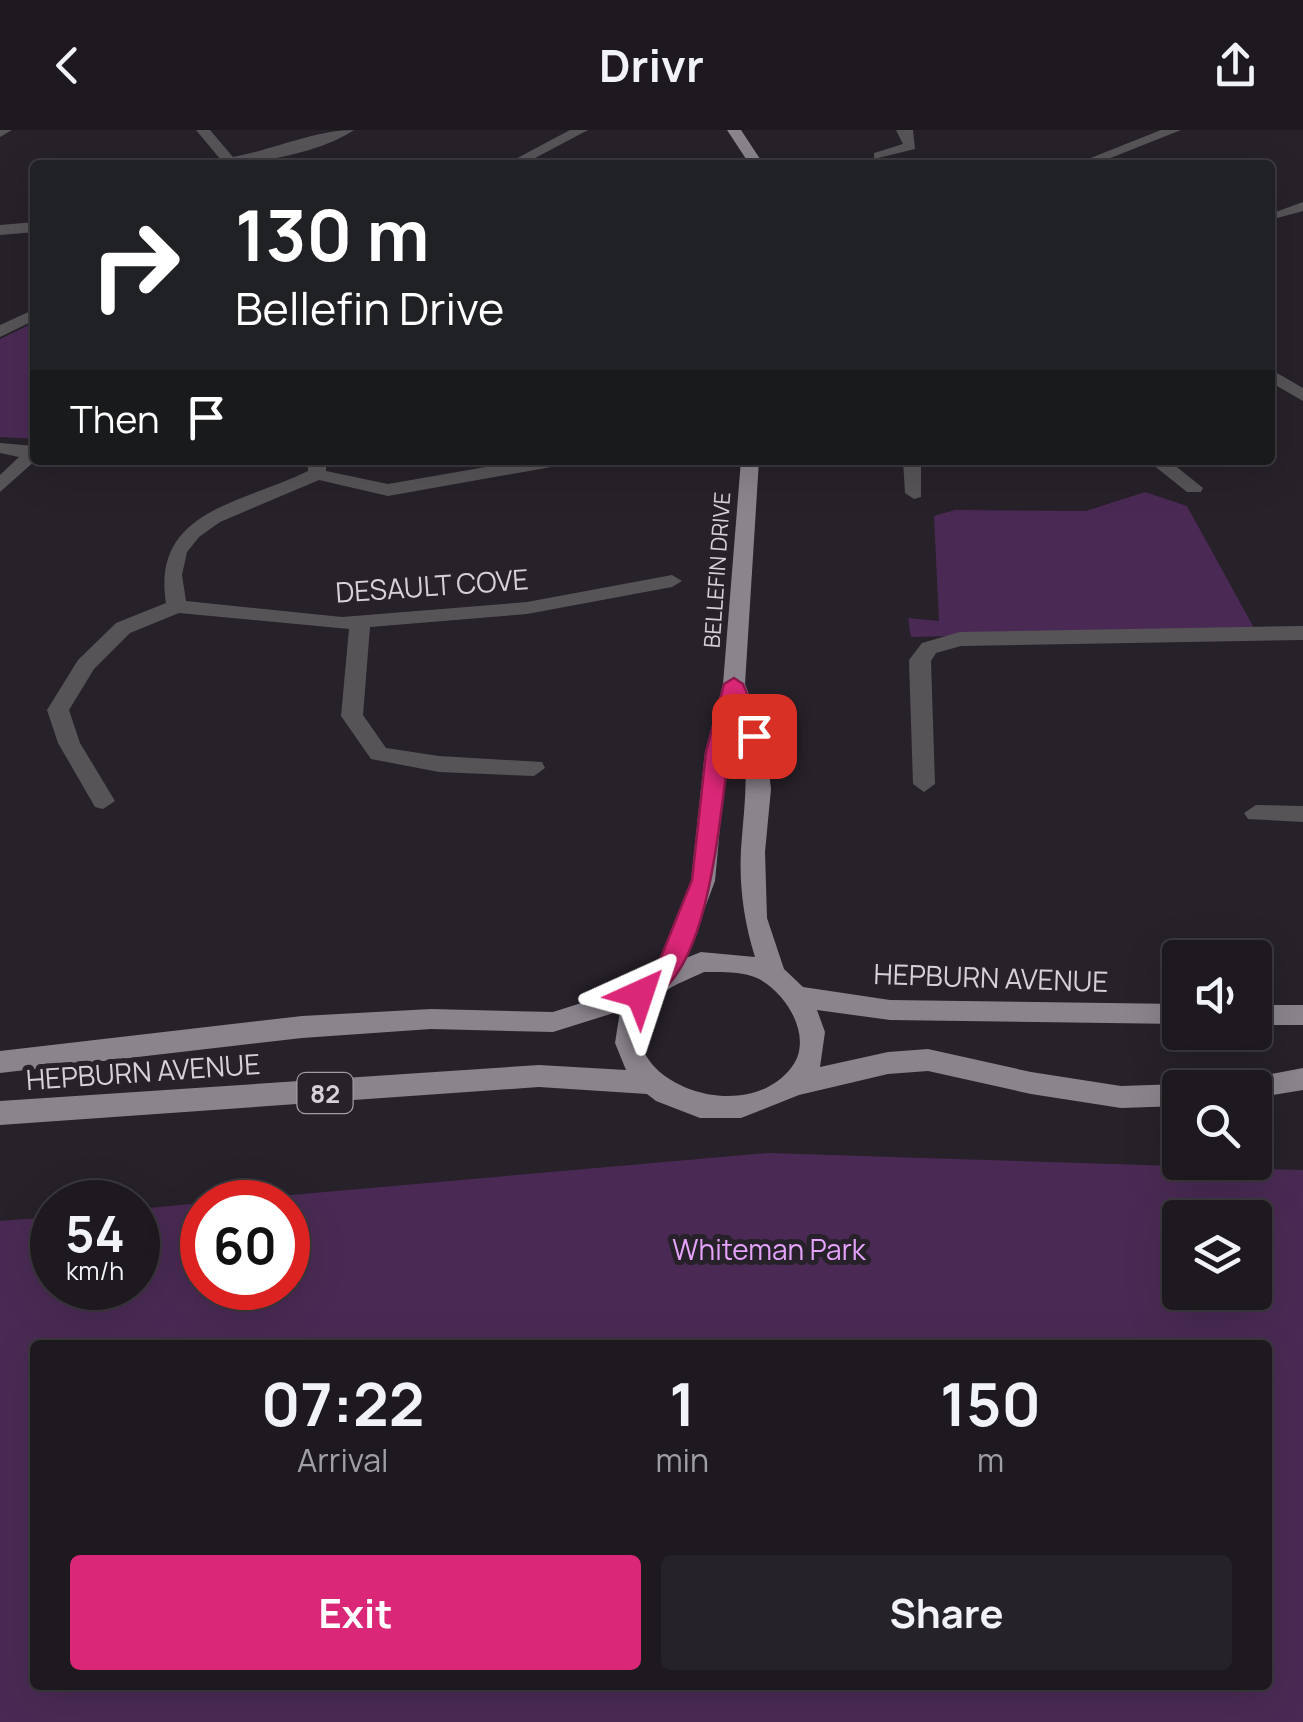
<!DOCTYPE html>
<style>
body{margin:0;font-family:Manrope,sans-serif;background:#252228;color:#f1f3f6;height:100vh;display:flex;flex-direction:column;font-size:38px;white-space:nowrap}
*{box-sizing:border-box;margin:0}
p{font-size:32px;color:#a0a0a4}
.icon{flex:none;width:55px;height:55px;fill:none;stroke:currentColor;stroke-width:2;stroke-linecap:round;stroke-linejoin:round}
.map{position:relative;flex:1;overflow:hidden}
.details{position:absolute;left:30px;top:1210px;width:1242px;height:350px;display:flex;flex-direction:column;background:#1d191f;border-radius:10px;box-shadow:0 10px 40px #0002,0 0 0 2px #3b383d}
.details>*{flex:none}
.hud{position:absolute;left:30px;top:30px;width:1245px;height:305px;border-radius:10px;box-shadow:0 10px 40px #0002,0 0 0 2px #3b383d;background:#202124;color:#fff;overflow:hidden}
.buttons{position:absolute;left:1162px;top:810px;display:grid;gap:20px}
.buttons a{display:grid;place-items:center;width:110px;height:110px;border-radius:10px;background:#1d191f;box-shadow:0 10px 40px #0002,0 0 0 2px #3b383d;font-size:50px}
.speed{position:absolute;left:30px;top:1050px;display:flex;gap:20px;font-size:50px;font-weight:700;text-align:center}
.speed>*{display:grid;place-content:center;width:130px;height:130px;border-radius:50%;background:#1d191f;box-shadow:0 10px 40px #0002,0 0 0 2px #3b383d;line-height:1}
.speed small{font-size:25px;font-weight:400}
.speed .limit{border:15px solid #d22;background:#fff;color:#111}
.pin{position:absolute;display:grid;place-items:center;width:85px;height:85px;color:#fff;margin:-42px;border-radius:20px;box-shadow:0 5px 15px #0006}
.me{position:absolute;width:110px;margin:-55px;rotate:42deg;stroke-linejoin:round;filter:drop-shadow(0 0 8px #0008)}
.turn{display:flex;align-items:center;gap:35px;height:210px;padding:0 40px;font-size:45px}
.turn .icon{width:130px;height:130px;stroke-width:2.5}
.turn b{display:block;font-size:70px;line-height:85px}
.then{display:flex;align-items:center;height:95px;padding:0 40px;background:#0003;gap:20px;font-size:38px}
.eta{display:flex;justify-content:space-evenly;align-items:center;height:170px;text-align:center}
.eta b{font-size:60px;font-weight:700;line-height:70px}
.action{display:flex;gap:20px;margin-top:auto;padding:20px 40px}
.action a{flex:1;height:115px;border-radius:10px;background:#db2777;color:#fff;font-size:40px;font-weight:700;line-height:115px;text-align:center}
.action a+a{background:#252228;color:#f1f3f6}
header{display:flex;justify-content:space-between;align-items:center;height:130px;padding:0 40px;background:#1d191f;font-size:45px;font-weight:700}
.map>svg:first-child{display:block}
</style>
<header><svg class="icon" aria-label="back" viewBox="0 0 24 24"><path d="M15 5l-7 7 7 7"/></svg>Drivr<svg class="icon" aria-label="share" viewBox="0 0 24 24"><path d="M12 15V3M7 8l5-5 5 5M5 13v7h14v-7"/></svg></header>
<div class="map">
<svg width="1303" height="1592" viewBox="0 0 1303 1592">
<rect width="100%" height="100%" fill="#272129"/>
<!-- green -->
<path fill="#4a2a54" fill-rule="evenodd" d="M 35,192 L 35,309 L 0,307 L 0,209 Z
M 1145,362 L 1187,376 L 1254,498 L 911,507 L 908,488 L 939,491 L 934,386 L 955,380 L 1086,381 Z
M 768,1023 L 1303,1040 L 1303,1592 L 0,1592 L 0,1091 L 52,1087 L 52,1158 L 138,1158 L 138,1079 L 202,1073 L 202,1158 L 288,1158 L 288,1072 L 210,1072 ZM 1180,1088 L 1255,1088 L 1255,1162 L 1180,1162 ZM 35,1215 L 1268,1215 L 1268,1555 L 35,1555 Z"/>
<g fill="none" stroke-linecap="round" stroke-linejoin="round">
<!-- minor -->
<path fill="#575458" fill-rule="evenodd" d="M 0,0 L 12,0 L 0,7 Z
M 196,0 L 210,0 L 233,27 C 273,20 314,0 354,0 C 319,24 250,35 208,35 L 221,30 Z
M 570,0 L 588,0 L 522,35 L 504,35 Z
M 896,0 L 913,0 L 915,19 L 874,29 L 874,23 L 903,14 Z
M 1161,0 L 1181,0 L 1093,35 L 1073,35 Z
M 1303,72 L 1303,81 L 1270,90 L 1270,84 Z
M 35,92 L 35,102 L 0,105 L 0,95 Z
M 35,179 L 35,190 L 0,207 L 0,195 Z
M 1270,239 L 1303,258 L 1303,271 L 1270,252 Z
M 0,313 L 35,316 L 36,330 L 0,362 L 0,345 L 19,327 L 0,323 Z
M 308,330 L 326,330 L 326,341 L 388,354 L 526,330 L 566,330 L 557,336 L 388,366 L 319,350 L 220,392 L 199,407 L 187,422 L 182,445 L 186,471 L 342,487 L 527,472 L 672,445 L 682,451 L 672,457 L 527,484 L 370,497 L 363,585 L 386,618 L 439,626 L 542,632 L 545,638 L 534,646 L 439,642 L 371,629 L 341,586 L 349,499 L 179,483 L 130,503 L 94,539 L 69,580 L 80,613 L 115,671 L 103,679 L 95,677 L 58,613 L 47,580 L 78,530 L 116,493 L 166,473 C 151,380 243,373 308,341 Z
M 903,330 L 921,330 L 921,367 L 914,369 L 905,363 Z
M 1147,330 L 1168,330 L 1203,358 L 1201,362 L 1187,362 Z
M 1303,496 L 1303,510 L 961,516 L 936,523 L 931,531 L 935,654 L 924,662 L 913,654 L 909,530 L 922,513 L 960,502 Z
M 1256,675 L 1303,676 L 1303,692 L 1248,689 L 1244,683 Z"/>
<!-- major -->
<path fill="#8a848c" fill-rule="evenodd" d="M 727,0 L 741,0 L 764,35 L 750,35 Z
M 741,330 L 759,330 L 745,554 L 765,606 L 771,659 L 765,722 L 767,788 L 784,839 L 803,857 L 890,870 L 1180,874 L 1180,894 L 890,890 L 817,880 L 825,902 L 820,937 L 888,922 L 928,919 L 1031,942 L 1121,956 L 1180,954 L 1190,958 L 1180,958 L 1180,976 L 1121,978 L 1031,964 L 928,941 L 888,944 L 799,965 L 741,988 L 700,988 L 656,971 L 647,964 L 539,957 L 0,995 L 0,971 L 539,935 L 626,940 L 615,913 L 620,881 L 553,902 L 431,899 L 302,908 L 0,943 L 0,921 L 302,886 L 431,879 L 553,882 L 641,854 L 654,844 L 691,751 L 705,622 L 723,554 ZM 736,588 C 752,631 744,675 741,719 C 739,757 744,791 755,827 L 701,822 L 686,828 L 715,751 L 727,622 ZM 704,842 C 721,842 741,841 757,848 C 786,862 815,908 791,938 C 736,1008 583,933 663,863 C 674,854 692,848 704,842 Z
M 1255,875 L 1303,875 L 1303,895 L 1255,895 Z
M 1303,938 L 1303,960 L 1255,968 L 1255,958 L 1237,958 L 1240,950 Z"/>
</g>
<!-- route -->
<path fill="#db2777" stroke="#8e194d" stroke-width="2.5" d="M 734,548 L 743,554 L 765,606 L 762,611 L 747,611 L 736,584 C 718,654 720,848 640,874 L 628,864 L 657,837 L 692,750 L 706,622 L 724,554 Z"/>
<g text-anchor="middle" dominant-baseline="central" stroke-width="10" stroke-linejoin="round" paint-order="stroke">
<!-- far-street labels -->
<g font-size="22" fill="#d5d1d7" stroke="#272129">
<text transform="translate(717 440) rotate(-86)">BELLEFIN DRIVE</text>
</g>
<!-- shield labels -->
<rect fill="#272129" stroke="#a19ca3" stroke-width="2.5" x="297.5" y="943" width="55" height="40" rx="8"/>
<g font-size="25" font-weight="bold" fill="#d5d1d7">
<text x="325" y="963">82</text>
</g>
<!-- street labels -->
<g font-size="28" fill="#d5d1d7" stroke="#272129">
<text transform="translate(432 455) rotate(-4)">DESAULT COVE</text>
<text transform="translate(991 847) rotate(2)">HEPBURN AVENUE</text>
<text transform="translate(143 941) rotate(-4)">HEPBURN AVENUE</text>
</g>
<!-- park labels -->
<g font-size="28" fill="#e5a3fb" stroke="#272129">
<text x="769" y="1119">Whiteman Park</text>
</g>
</g>
</svg>
<div class="buttons">
<a><svg class="icon" aria-label="sound" viewBox="0 0 24 24"><path d="M4 9h4l5-4v14l-5-4H4zM17 9q2 3 0 6"/></svg></a>
<a><svg class="icon" aria-label="search" viewBox="0 0 24 24"><circle cx="10" cy="10" r="6"/><path d="M15 15l6 6"/></svg></a>
<a><svg class="icon" aria-label="layers" viewBox="0 0 24 24"><path d="M12 4l9 5-9 5-9-5zM3 14l9 5 9-5"/></svg></a>
</div>
<div class="speed"><div>54<small>km/h</small></div><div class="limit">60</div></div>
<div class="pin" style="left:754px;top:606px;background:#d93025"><svg class="icon" aria-label="arrive" viewBox="0 0 24 24"><path d="M6 21V4h12l-3 4 3 4H6"/></svg></div>
<svg class="me" style="left:640px;top:864px" viewBox="-20 -20 40 40"><path d="M0-17L14 15 0 8-14 15z" fill="#db2777" stroke="#fff" stroke-width="4"/></svg>
<div class="hud">
<div class="turn"><svg class="icon" aria-label="right" viewBox="0 0 24 24"><path d="M7 20v-9h11M14 6l5 5-5 5"/></svg><div><b>130 m</b>Bellefin Drive</div></div>
<div class="then">Then<svg class="icon" aria-label="arrive" viewBox="0 0 24 24"><path d="M6 21V4h12l-3 4 3 4H6"/></svg></div>
</div>
<section class="details">
<div class="eta">
<div><b>07:22</b><p>Arrival</p></div>
<div><b>1</b><p>min</p></div>
<div><b>150</b><p>m</p></div>
</div>
<div class="action"><a>Exit</a><a>Share</a></div>
</section>
</div>
